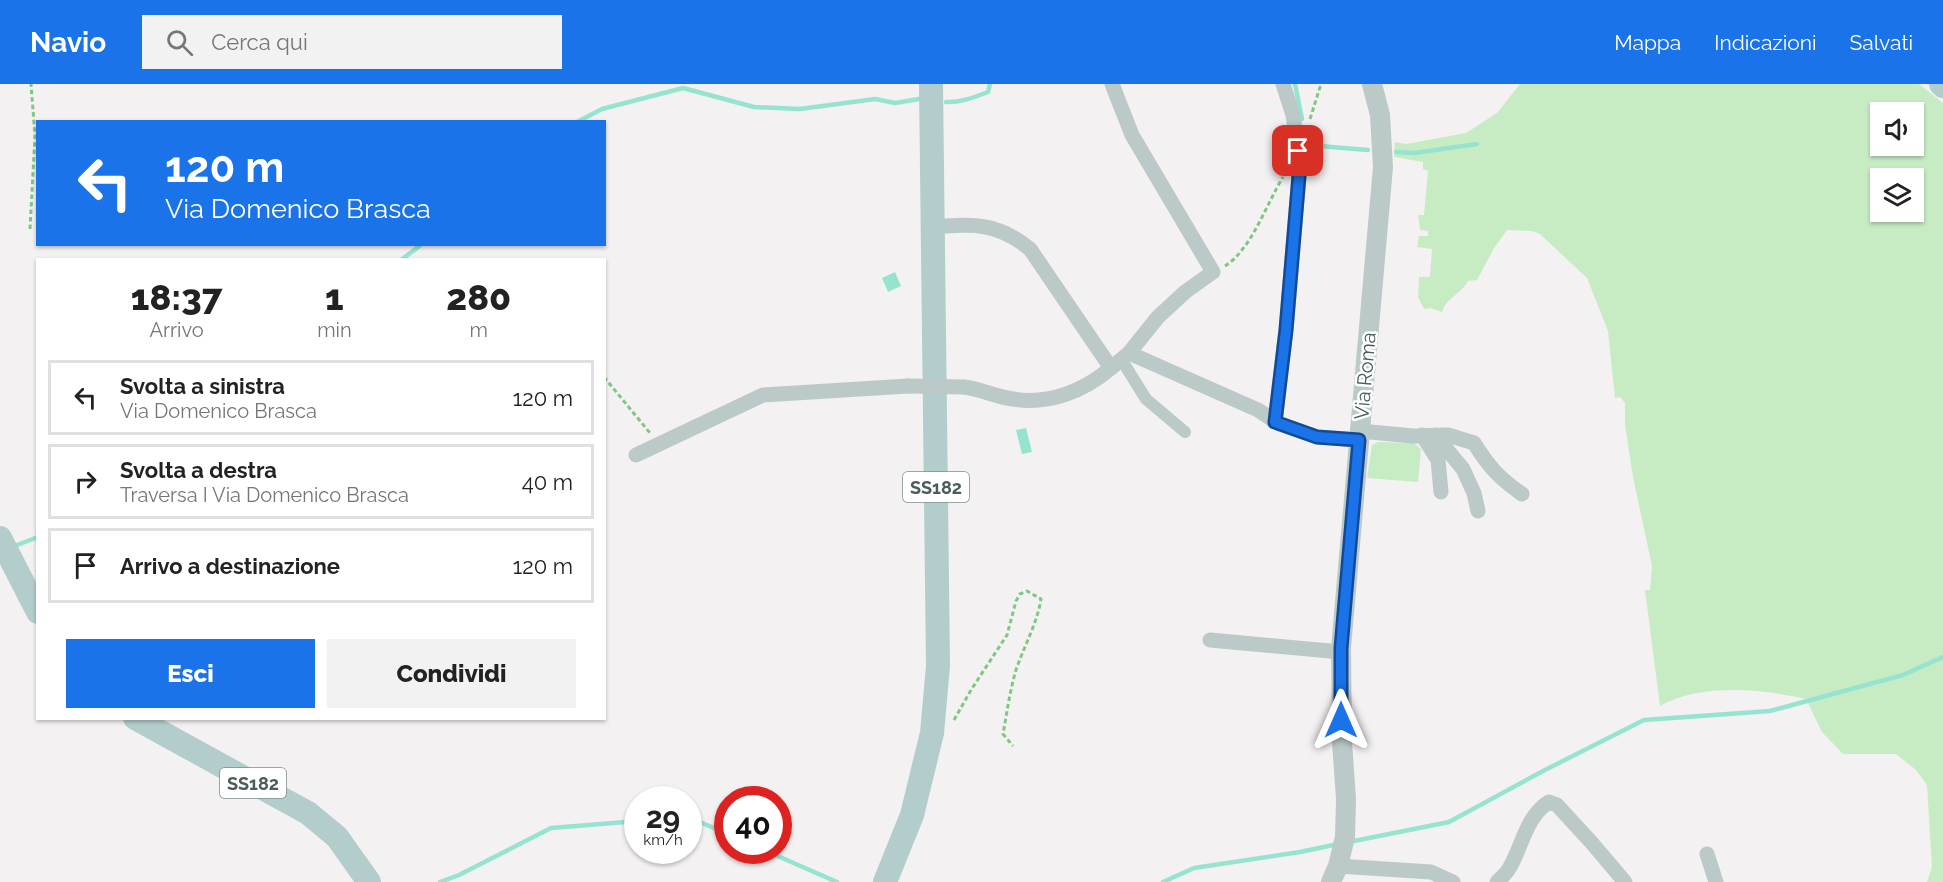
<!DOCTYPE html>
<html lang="it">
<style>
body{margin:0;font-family:Raleway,sans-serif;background:#f2f2f2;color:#222;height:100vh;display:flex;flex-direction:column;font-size:22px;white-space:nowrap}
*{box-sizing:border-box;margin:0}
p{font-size:20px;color:#767676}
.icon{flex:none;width:33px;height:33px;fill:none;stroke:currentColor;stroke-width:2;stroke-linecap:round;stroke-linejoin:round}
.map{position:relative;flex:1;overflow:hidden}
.sheet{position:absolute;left:36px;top:174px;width:570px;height:462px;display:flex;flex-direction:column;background:#fff;border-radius:0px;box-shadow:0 2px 4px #0004}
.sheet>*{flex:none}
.guide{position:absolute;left:36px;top:36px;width:570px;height:126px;border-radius:0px;box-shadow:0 2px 4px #0004;background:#1a73e8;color:#fff;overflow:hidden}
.buttons{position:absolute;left:1870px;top:18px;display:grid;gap:12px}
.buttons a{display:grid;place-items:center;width:54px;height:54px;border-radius:0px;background:#fff;box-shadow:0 2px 4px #0004;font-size:30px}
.speed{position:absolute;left:624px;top:702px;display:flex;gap:12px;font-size:30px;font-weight:700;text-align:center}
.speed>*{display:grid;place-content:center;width:78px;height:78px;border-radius:50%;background:#fff;box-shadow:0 2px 4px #0004;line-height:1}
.speed small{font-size:15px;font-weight:400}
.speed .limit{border:9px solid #d22;background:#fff;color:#111}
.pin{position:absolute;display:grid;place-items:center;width:51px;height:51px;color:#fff;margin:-26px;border-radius:12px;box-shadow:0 3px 9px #0006}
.me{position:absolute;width:66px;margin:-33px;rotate:0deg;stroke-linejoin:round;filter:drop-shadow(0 0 4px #0008)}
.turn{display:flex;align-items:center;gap:21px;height:126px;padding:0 30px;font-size:27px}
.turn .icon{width:78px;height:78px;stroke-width:2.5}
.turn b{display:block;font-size:42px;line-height:51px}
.eta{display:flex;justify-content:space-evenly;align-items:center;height:102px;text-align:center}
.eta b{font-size:36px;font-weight:800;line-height:42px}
.action{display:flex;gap:12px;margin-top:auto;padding:12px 30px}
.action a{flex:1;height:69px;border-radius:0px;background:#1a73e8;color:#fff;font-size:24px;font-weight:800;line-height:69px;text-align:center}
.action a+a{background:#f2f2f2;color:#222}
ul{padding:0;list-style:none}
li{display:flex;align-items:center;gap:18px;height:75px;margin:0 12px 9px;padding:0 18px;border:3px solid #e0e0e0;border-radius:0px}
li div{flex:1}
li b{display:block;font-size:22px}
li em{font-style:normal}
header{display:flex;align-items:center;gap:36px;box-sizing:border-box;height:84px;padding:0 30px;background:#1a73e8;color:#fff}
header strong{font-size:28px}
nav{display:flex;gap:33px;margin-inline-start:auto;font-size:21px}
.search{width:420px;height:54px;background:#f2f2f2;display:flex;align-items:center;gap:15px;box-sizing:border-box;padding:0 21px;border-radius:0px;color:#767676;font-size:22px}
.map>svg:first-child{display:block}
</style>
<header>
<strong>Navio</strong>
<div class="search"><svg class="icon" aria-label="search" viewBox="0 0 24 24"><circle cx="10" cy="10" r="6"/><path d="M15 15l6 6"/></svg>Cerca qui</div>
<nav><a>Mappa</a><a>Indicazioni</a><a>Salvati</a></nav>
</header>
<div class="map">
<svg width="1943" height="798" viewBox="0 0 1943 798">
<rect width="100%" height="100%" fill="#f3f1f2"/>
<!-- green -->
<path fill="#c7ecc4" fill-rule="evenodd" d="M 1520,0 L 1919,0 L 1943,19 L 1943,798 L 1927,798 L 1932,783 L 1927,701 L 1916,686 L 1896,670 L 1843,670 L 1822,648 L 1806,615 C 1761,605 1701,599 1660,622 L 1645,506 L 1650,506 L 1652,482 L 1633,393 L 1625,341 L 1625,319 L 1620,313 L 1615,314 L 1608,247 L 1587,194 L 1540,150 L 1532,147 L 1507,146 L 1494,164 L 1477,196 L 1468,197 C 1461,210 1446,214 1442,228 L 1430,224 L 1424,225 L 1418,213 L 1419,193 L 1430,193 L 1432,165 L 1417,163 L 1419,152 L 1428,152 L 1428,147 L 1420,146 L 1418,131 L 1424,131 L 1428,87 L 1423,85 L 1423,78 L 1394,73 L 1395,58 L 1406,60 L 1466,49 L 1497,29 ZM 1881,28 L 1914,28 L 1914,62 L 1881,62 ZM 1881,94 L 1914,94 L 1914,128 L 1881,128 Z
M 1378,358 L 1414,359 L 1421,365 L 1418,398 L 1367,394 L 1372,361 Z"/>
<!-- water -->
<path fill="#96e4d0" d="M 895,188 L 901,202 L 888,208 L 882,194 Z
M 1026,344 L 1032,368 L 1022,370 L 1016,346 Z"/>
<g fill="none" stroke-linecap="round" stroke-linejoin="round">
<!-- stream -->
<path stroke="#96e4d0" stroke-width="4.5" d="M 1295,0 L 1302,35
M 946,18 C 960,19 975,13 988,8 L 990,0
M 577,38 L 602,25 L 683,4 L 754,23 L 800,25 L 875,15 L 895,19 L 919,15
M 1311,51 L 1319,62 L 1368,66
M 1396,68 L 1414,69 L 1477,60
M 401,176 L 422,160
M 12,463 L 38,453
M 688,733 L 728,750
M 1349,758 L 1449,738 L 1543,687 L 1644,636 L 1770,627 L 1903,591 L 1943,573
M 764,766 L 837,798
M 440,798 L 459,791 L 551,744 L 638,737
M 1163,798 L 1194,784 L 1300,768 L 1338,760"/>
<!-- path -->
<path stroke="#7fc782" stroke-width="3" stroke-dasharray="4.5 3" stroke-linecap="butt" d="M 1310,35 L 1321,0
M 30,145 L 35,52 L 31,0
M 1225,182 C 1251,166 1267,119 1283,93
M 604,293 L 650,349
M 954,636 L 971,606 L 1007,551 L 1016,517 L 1020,510 L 1027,507 L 1041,515 C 1037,540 1024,562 1016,586 C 1010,606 1007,628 1003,650 L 1013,662"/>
<!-- pedestrian -->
<path stroke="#bbc9c9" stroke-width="12" d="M 1121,275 L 1146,315 L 1185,348"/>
<!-- minor -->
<path stroke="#bbc9c9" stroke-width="15" d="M 1112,0 L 1132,51 L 1213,188 L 1185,208 L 1158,233 L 1129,269
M 933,143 C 974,140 997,138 1030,165 L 1111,284 L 1129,269 L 1258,326 L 1279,340 L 1317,353 L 1359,356
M 964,303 C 981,305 996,313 1013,315 C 1049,321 1084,307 1111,284
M 1275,338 L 1286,246 L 1300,80 L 1293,31 L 1283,0
M 1360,347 L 1413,352 L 1448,351 L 1474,359 C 1489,383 1499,394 1522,410
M 1422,351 L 1438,376 L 1441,408
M 1435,351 L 1463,385 L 1474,409 L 1478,427
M 636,371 L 763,311 L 908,302
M 1210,556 L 1341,568
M 1707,770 L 1716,798
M 1338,782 L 1431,788 L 1453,798
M 1497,798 C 1502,793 1507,789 1510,783 C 1522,762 1527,731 1549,718 L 1557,721 L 1591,758 L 1625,798"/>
<!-- tertiary -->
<path stroke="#bbc9c9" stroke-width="20" d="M 1331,798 L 1338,782 L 1345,753 L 1346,715 L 1342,658 L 1341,564 L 1383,83 L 1380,31 L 1372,0"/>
<!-- primary -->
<path stroke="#b3cccc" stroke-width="24" d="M 1941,0 L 1943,2
M 0,454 L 38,528
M 135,634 L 308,729 L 337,753 L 369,798
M 885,798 L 912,731 L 932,649 L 938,582 L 931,0"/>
<!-- minor-bridge -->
<path stroke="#bbc9c9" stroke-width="15" d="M 908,302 L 964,303"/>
</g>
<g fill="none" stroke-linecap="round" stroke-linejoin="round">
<!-- route casing -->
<g stroke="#114b97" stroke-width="15">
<path id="route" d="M 1298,67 L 1300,80 L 1286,246 L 1275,338 L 1317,353 L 1359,356 L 1341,564 L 1341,636"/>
</g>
<!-- route -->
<use href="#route" stroke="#1a73e8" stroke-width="10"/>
</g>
<g text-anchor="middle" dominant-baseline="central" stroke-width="5" stroke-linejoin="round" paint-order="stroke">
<!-- shield labels -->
<g fill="#fff" stroke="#808d8d" stroke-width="1.5">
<rect x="903" y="388" width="66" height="30" rx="4.5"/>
<rect x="220" y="684" width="66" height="30" rx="4.5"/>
</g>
<g font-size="18" font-weight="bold" fill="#4a5c5c">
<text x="936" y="403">SS182</text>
<text x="253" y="699">SS182</text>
</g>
<!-- street labels -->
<g font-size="20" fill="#4a5c5c" stroke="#fff">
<text transform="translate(1365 292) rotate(-85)">Via Roma</text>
</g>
</g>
</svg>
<div class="buttons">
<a><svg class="icon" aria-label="sound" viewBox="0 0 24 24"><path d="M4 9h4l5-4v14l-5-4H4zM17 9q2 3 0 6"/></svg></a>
<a><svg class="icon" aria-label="layers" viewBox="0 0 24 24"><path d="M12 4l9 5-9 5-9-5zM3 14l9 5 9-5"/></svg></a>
</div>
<div class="speed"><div>29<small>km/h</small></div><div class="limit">40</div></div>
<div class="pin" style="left:1298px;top:67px;background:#d93025"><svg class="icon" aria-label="arrive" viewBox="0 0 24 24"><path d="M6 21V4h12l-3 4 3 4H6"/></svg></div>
<svg class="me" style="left:1341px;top:636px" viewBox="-20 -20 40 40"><path d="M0-17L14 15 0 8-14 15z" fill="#1a73e8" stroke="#fff" stroke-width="4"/></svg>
<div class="guide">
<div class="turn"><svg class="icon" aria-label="left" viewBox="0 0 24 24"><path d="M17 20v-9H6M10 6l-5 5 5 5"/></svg><div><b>120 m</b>Via Domenico Brasca</div></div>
</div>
<section class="sheet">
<div class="eta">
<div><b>18:37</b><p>Arrivo</p></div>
<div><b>1</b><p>min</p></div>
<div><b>280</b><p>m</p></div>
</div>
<ul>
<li><svg class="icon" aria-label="left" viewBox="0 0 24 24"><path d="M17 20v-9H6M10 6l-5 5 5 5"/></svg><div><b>Svolta a sinistra</b><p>Via Domenico Brasca</p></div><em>120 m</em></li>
<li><svg class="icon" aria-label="right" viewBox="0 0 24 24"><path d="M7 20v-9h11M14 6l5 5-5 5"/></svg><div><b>Svolta a destra</b><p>Traversa I Via Domenico Brasca</p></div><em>40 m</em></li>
<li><svg class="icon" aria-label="arrive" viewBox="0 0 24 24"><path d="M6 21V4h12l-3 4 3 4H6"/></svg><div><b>Arrivo a destinazione</b></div><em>120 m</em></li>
</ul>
<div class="action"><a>Esci</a><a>Condividi</a></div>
</section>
</div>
